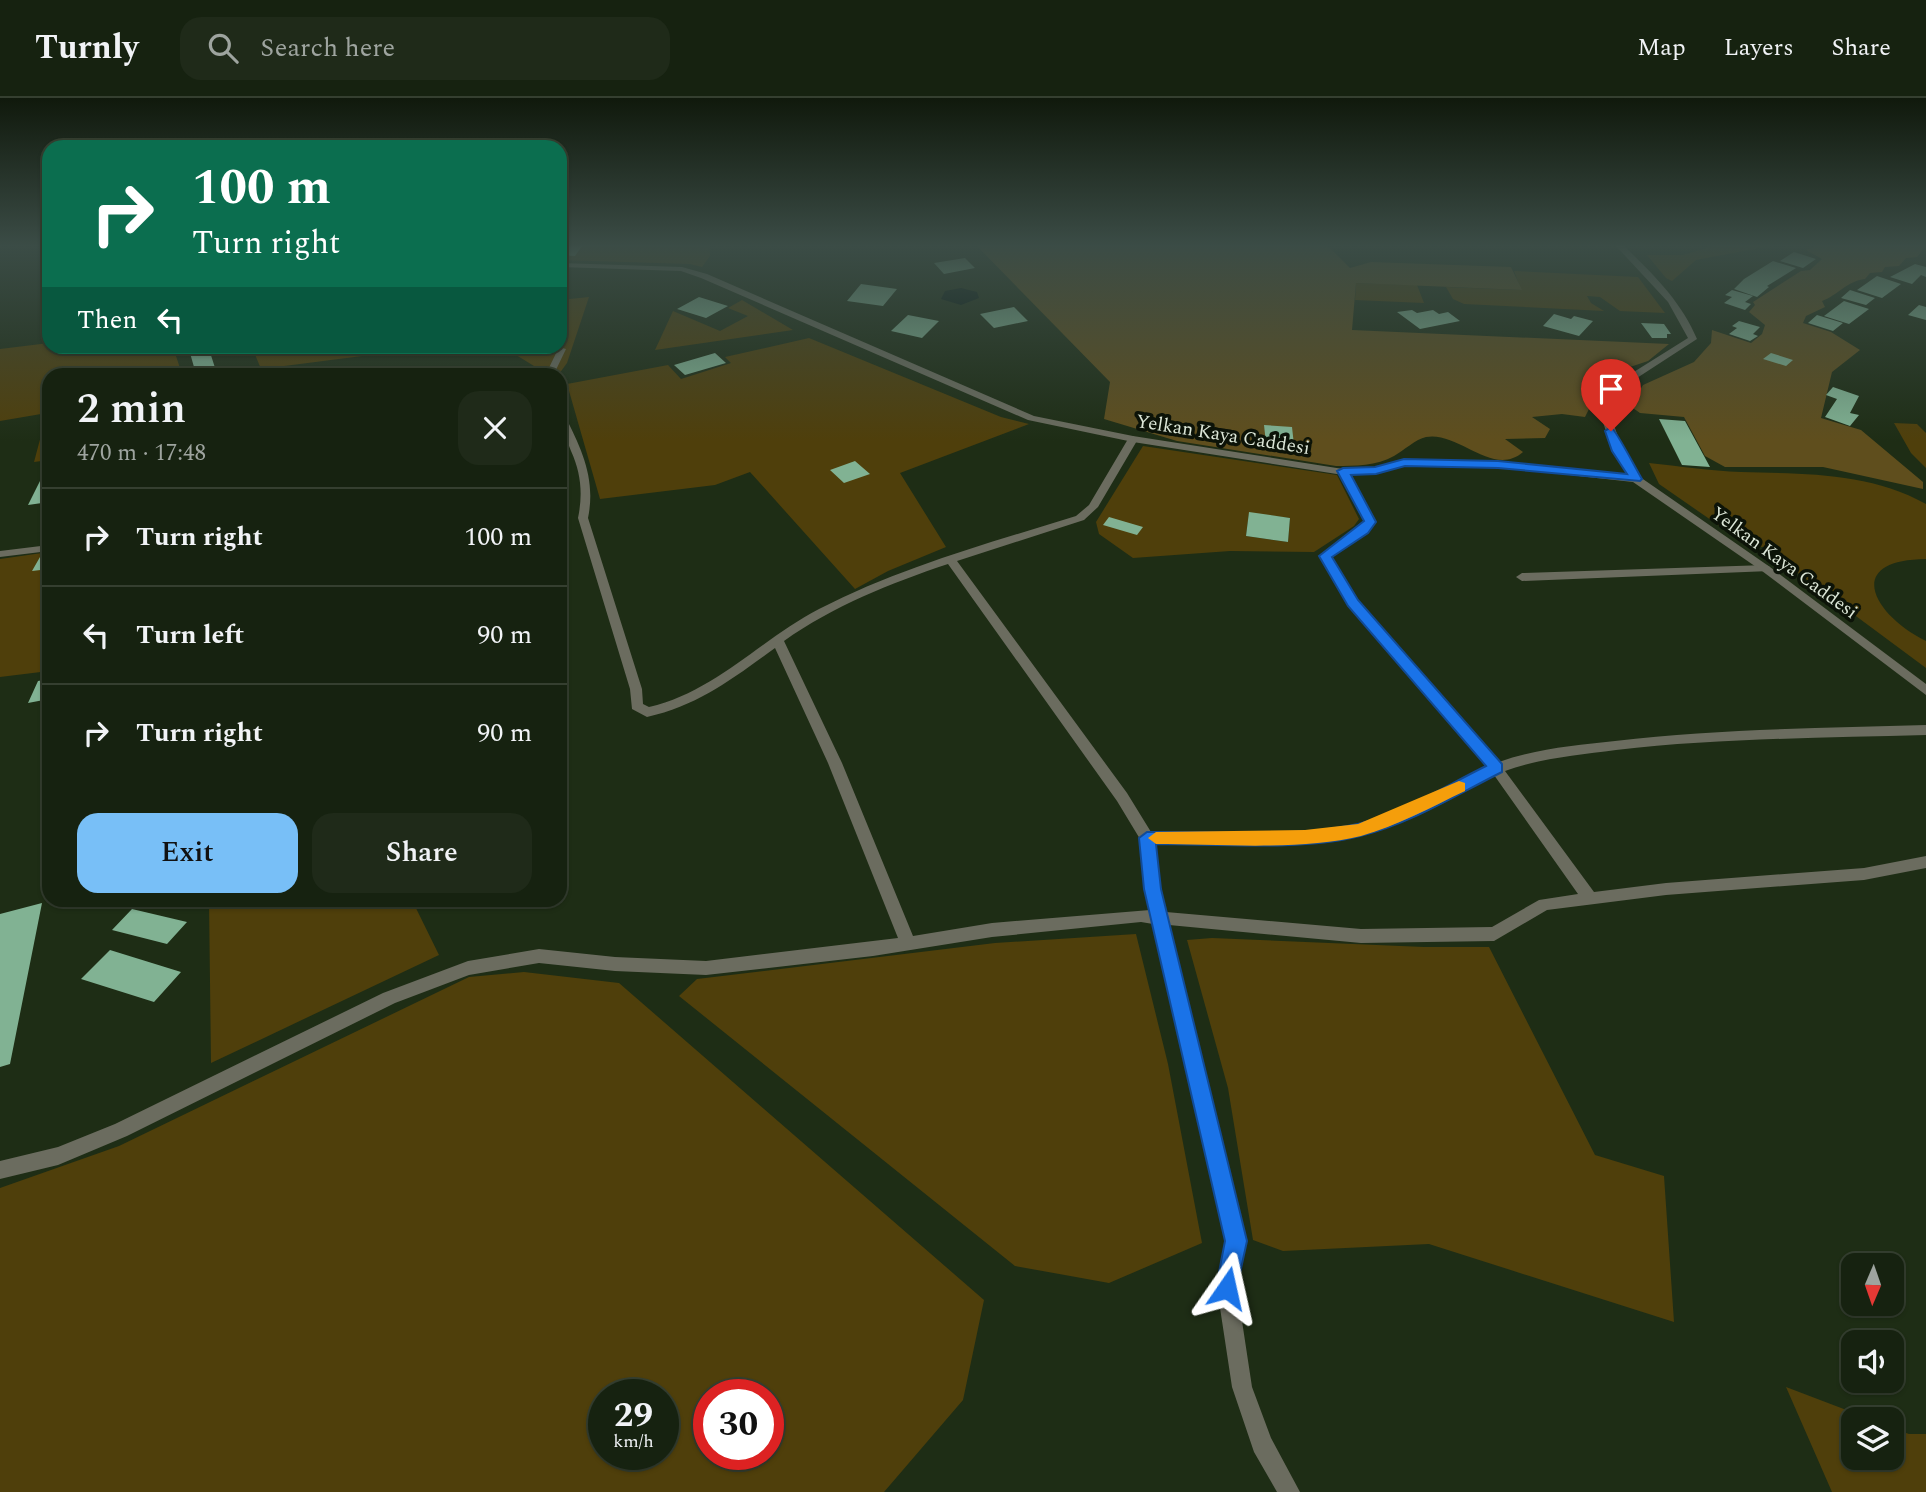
<!DOCTYPE html>
<meta charset="utf-8">
<style>
body{margin:0;font-family:Spectral,serif;background:#1f2a19;color:#f1f3f6;height:100vh;display:flex;flex-direction:column;font-size:26px;white-space:nowrap}
*{box-sizing:border-box;margin:0}
p{font-size:23px;color:#9ea49f}
.icon{flex:none;width:38px;height:38px;fill:none;stroke:currentColor;stroke-width:2;stroke-linecap:round;stroke-linejoin:round}
.map{position:relative;flex:1;overflow:hidden}
.details{position:absolute;left:42px;top:270px;width:525px;height:539px;display:flex;flex-direction:column;background:#162210;border-radius:21px;box-shadow:0 2px 5px #0004,0 0 0 2px #353f30}
.details>*{flex:none}
.top-card{position:absolute;left:42px;top:42px;width:525px;height:214px;border-radius:21px;box-shadow:0 2px 5px #0004,0 0 0 2px #353f30;background:#0b6e4f;color:#fff;overflow:hidden}
.needle{width:46px;rotate:182deg}
.fabs{position:absolute;left:1841px;top:1155px;display:grid;gap:14px}
.fabs a{display:grid;place-items:center;width:63px;height:63px;border-radius:14px;background:#162210;box-shadow:0 2px 5px #0004,0 0 0 2px #353f30;font-size:35px}
.speed{position:absolute;left:588px;top:1281px;display:flex;gap:14px;font-size:35px;font-weight:700;text-align:center}
.speed>*{display:grid;place-content:center;width:91px;height:91px;border-radius:50%;background:#162210;box-shadow:0 2px 5px #0004,0 0 0 2px #353f30;line-height:1}
.speed small{font-size:18px;font-weight:400}
.speed .limit{border:10px solid #d22;background:#fff;color:#111}
.pin{position:absolute;display:grid;place-items:center;width:60px;height:60px;color:#fff;margin:-72px -30px;border-radius:50% 50% 50% 0;rotate:-45deg;box-shadow:0 0 7px #0007}
.pin .icon{rotate:45deg}
.me{position:absolute;width:77px;margin:-38px;rotate:11deg;stroke-linejoin:round;filter:drop-shadow(0 0 5px #0008)}
.turn{display:flex;align-items:center;gap:24px;height:147px;padding:0 35px;font-size:32px}
.turn .icon{width:91px;height:91px;stroke-width:2.5}
.turn b{display:block;font-size:49px;line-height:60px}
.then{display:flex;align-items:center;height:66px;padding:0 35px;background:#0003;gap:14px;font-size:26px}
.round{display:grid;place-items:center;flex:none;width:74px;height:74px;border-radius:21px;background:#1f2a19}
.headline{display:flex;align-items:center;justify-content:space-between;height:119px;padding:0 35px}
h1{font-size:42px;font-weight:600;line-height:52px}
.cta{display:flex;gap:14px;margin-top:auto;padding:14px 35px}
.cta a{flex:1;height:80px;border-radius:21px;background:#78bff7;color:#111;font-size:28px;font-weight:600;line-height:80px;text-align:center}
.cta a+a{background:#1f2a19;color:#f1f3f6}
ul{padding:0;list-style:none}
li{display:flex;align-items:center;gap:21px;height:98px;padding:0 35px;border-top:2px solid #353f30}
li div{flex:1}
li b{display:block;font-size:26px}
li em{font-style:normal}
header{display:flex;align-items:center;gap:42px;box-sizing:border-box;height:98px;padding:0 35px;background:#162210;border-bottom:2px solid #353f30}
header strong{font-size:33px}
nav{display:flex;gap:38px;margin-inline-start:auto;font-size:24px}
.search{width:490px;height:63px;background:#1f2a19;display:flex;align-items:center;gap:18px;box-sizing:border-box;padding:0 24px;border-radius:21px;color:#9ea49f;font-size:26px}
.map>svg:first-child{display:block}
</style>
<header>
<strong>Turnly</strong>
<div class="search"><svg class="icon" aria-label="search" viewBox="0 0 24 24"><circle cx="10" cy="10" r="6"/><path d="M15 15l6 6"/></svg>Search here</div>
<nav><a>Map</a><a>Layers</a><a>Share</a></nav>
</header>
<div class="map">
<svg width="1926" height="1394" viewBox="0 0 1926 1394">
<rect width="100%" height="100%" fill="#1e2d15"/>
<!-- green -->
<path fill="#4f3f0b" fill-rule="evenodd" d="M 560,148 L 710,148 L 710,158 L 702,169 L 690,166 L 560,162 Z
M 1713,148 L 1770,148 L 1696,162 L 1672,183 L 1666,180 L 1647,157 L 1683,157 Z
M 1514,173 L 1638,179 L 1665,215 L 1620,213 L 1600,199 L 1587,198 L 1591,205 L 1604,213 L 1464,206 L 1453,201 L 1446,189 L 1521,192 Z
M 1356,185 L 1417,187 L 1424,205 L 1355,202 Z
M 589,199 L 567,265 L 559,276 L 547,276 L 503,249 L 560,248 L 560,202 Z
M 742,202 L 793,232 L 655,252 L 673,213 L 720,233 L 748,218 L 728,210 Z
M 809,240 L 1001,319 L 1029,326 L 900,375 L 946,449 L 888,473 L 855,491 L 750,374 L 715,387 L 600,401 L 567,286 L 668,267 L 681,281 L 731,265 L 725,259 Z
M 49,245 L 49,248 L 173,249 L 182,276 L 49,276 L 49,362 L 34,364 L 47,315 L 0,323 L 0,251 Z
M 252,249 L 432,249 L 261,271 Z
M 1894,325 L 1917,326 L 1926,335 L 1926,370 L 1911,355 Z
M 1143,348 L 1337,377 L 1359,421 L 1354,428 L 1314,454 L 1230,453 L 1133,460 L 1099,436 L 1096,424 ZM 1249,415 L 1290,420 L 1288,444 L 1246,438 Z
M 1649,365 C 1679,368 1710,373 1741,374 C 1805,376 1869,374 1926,406 L 1926,461 C 1841,462 1875,518 1926,543 L 1926,570 L 1763,449 L 1747,447 L 1659,386 Z
M 49,454 L 49,573 L 0,579 L 0,461 Z
M 209,802 L 412,802 L 439,857 L 211,965 Z
M 1136,836 L 1168,966 L 1202,1145 L 1109,1185 L 1015,1168 L 679,898 L 697,881 L 995,845 Z
M 1212,840 L 1424,849 L 1489,849 L 1595,1057 L 1664,1078 L 1674,1224 L 1429,1146 L 1283,1153 L 1253,1142 L 1228,990 L 1187,842 Z
M 524,874 L 619,885 L 984,1202 L 963,1302 L 884,1394 L 0,1394 L 0,1090 L 119,1048 L 469,879 ZM 604,1297 L 663,1297 L 663,1356 L 604,1356 ZM 709,1297 L 768,1297 L 768,1356 L 709,1356 Z
M 1786,1289 L 1870,1321 L 1853,1321 L 1853,1360 L 1892,1360 L 1892,1330 L 1909,1336 L 1926,1336 L 1926,1394 L 1832,1394 Z"/>
<!-- forest -->
<path fill="#5f4e1d" d="M 977,148 L 1323,148 L 1330,150 L 1350,170 L 1371,164 L 1511,169 L 1522,192 L 1356,185 L 1352,232 L 1669,246 L 1648,263 L 1615,274 L 1599,291 L 1585,319 L 1562,316 L 1532,319 L 1550,331 L 1545,340 L 1505,341 L 1523,354 C 1493,380 1459,333 1426,339 C 1416,341 1403,353 1394,358 C 1377,368 1354,368 1336,368 L 1177,343 L 1104,321 L 1110,284 Z
M 1816,148 L 1926,148 L 1917,159 L 1906,160 L 1899,168 L 1885,169 L 1882,174 L 1870,175 L 1865,181 C 1847,183 1838,197 1822,203 L 1825,209 L 1806,218 L 1803,225 L 1831,234 L 1860,252 L 1832,274 L 1821,320 L 1861,332 L 1923,384 L 1923,391 L 1823,369 L 1725,369 L 1705,358 L 1684,319 L 1640,315 L 1630,308 L 1643,287 L 1694,264 L 1711,245 L 1712,232 L 1751,245 L 1762,236 L 1765,227 L 1749,214 L 1755,207 L 1753,204 L 1801,173 L 1810,172 L 1822,161 L 1806,152 Z"/>
<!-- water -->
<path fill="#021410" d="M 961,190 L 977,194 L 979,200 L 961,207 L 941,201 L 945,193 Z"/>
<!-- building -->
<path fill="#81b293" d="M 560,148 L 582,148 L 575,158 L 560,157 Z
M 1794,154 L 1816,161 L 1803,170 L 1780,163 Z
M 965,160 L 975,170 L 944,176 L 934,165 Z
M 1773,163 L 1796,170 L 1767,188 L 1769,189 L 1757,199 L 1734,191 L 1744,181 Z
M 1915,166 L 1926,169 L 1926,179 L 1921,177 L 1912,186 L 1890,179 Z
M 1877,178 L 1901,186 L 1882,200 L 1857,192 Z
M 861,186 L 897,191 L 883,208 L 847,203 Z
M 1732,192 L 1753,198 L 1745,204 L 1751,206 L 1745,212 L 1724,205 L 1732,199 L 1725,197 Z
M 1850,192 L 1875,200 L 1866,207 L 1841,200 Z
M 699,199 L 728,208 L 706,220 L 677,211 Z
M 1844,203 L 1869,211 L 1849,226 L 1824,218 Z
M 1919,207 L 1926,209 L 1926,222 L 1908,217 Z
M 1014,209 L 1028,223 L 994,230 L 980,216 Z
M 1412,212 L 1417,215 L 1433,212 L 1439,216 L 1448,214 L 1460,223 L 1420,231 L 1397,214 Z
M 1554,216 L 1571,221 L 1574,218 L 1593,223 L 1579,238 L 1543,228 Z
M 908,217 L 939,223 L 922,240 L 891,233 Z
M 1817,217 L 1843,225 L 1833,233 L 1808,225 Z
M 1739,223 L 1760,229 L 1753,236 L 1758,238 L 1750,243 L 1729,236 L 1737,230 L 1732,228 Z
M 1641,225 L 1664,226 L 1671,236 L 1667,236 L 1667,240 L 1652,240 Z
M 188,248 L 208,248 L 217,276 L 196,276 Z
M 715,255 L 726,265 L 685,277 L 674,267 Z
M 1771,255 L 1793,262 L 1786,268 L 1763,261 Z
M 1833,289 L 1859,298 L 1850,315 L 1859,317 L 1850,328 L 1825,319 L 1837,301 L 1826,297 Z
M 1659,321 L 1685,323 L 1710,369 L 1682,367 Z
M 1264,327 L 1292,329 L 1294,347 L 1266,345 Z
M 855,363 L 870,376 L 844,385 L 830,372 Z
M 49,382 L 49,404 L 28,407 L 40,383 Z
M 1249,414 L 1290,420 L 1288,444 L 1246,438 Z
M 1109,419 L 1143,429 L 1137,437 L 1103,427 Z
M 49,458 L 49,471 L 32,473 L 40,459 Z
M 49,581 L 49,601 L 28,605 L 38,583 Z
M 42,805 L 10,966 L 0,969 L 0,816 Z
M 132,811 L 187,824 L 167,846 L 112,832 Z
M 110,852 L 181,874 L 154,904 L 81,881 Z"/>
<g fill="none" stroke-linecap="round" stroke-linejoin="round">
<!-- minor -->
<path fill="#6b6c5f" fill-rule="evenodd" d="M 1616,148 L 1624,148 C 1653,176 1681,203 1697,241 L 1620,291 L 1609,313 L 1623,353 L 1641,381 L 1636,384 L 1632,383 L 1613,353 L 1599,313 L 1613,287 L 1688,240 L 1668,204 Z
M 559,249 L 566,251 L 554,276 L 546,276 Z
M 560,315 L 565,318 C 582,352 596,381 588,420 L 642,591 L 643,606 L 649,609 C 715,594 761,541 819,511 C 901,469 989,445 1076,418 L 1089,407 L 1128,341 L 1133,338 L 1138,341 L 1098,409 L 1084,422 L 957,463 L 1127,695 L 1151,734 C 1219,734 1293,743 1360,726 C 1405,715 1444,687 1487,669 L 1349,508 L 1319,458 L 1360,430 L 1365,423 L 1338,374 L 1343,371 L 1348,374 L 1375,423 L 1368,434 L 1331,459 L 1358,503 L 1499,664 C 1536,651 1576,647 1615,643 C 1718,631 1822,630 1926,627 L 1926,637 C 1823,640 1719,640 1616,652 C 1579,657 1540,660 1505,673 L 1594,794 L 1666,785 L 1864,770 L 1926,758 L 1926,770 L 1864,782 L 1666,797 L 1547,812 L 1494,843 L 1361,845 L 1169,827 L 1246,1143 L 1237,1190 L 1252,1289 L 1271,1340 L 1300,1394 L 1277,1394 L 1254,1354 L 1232,1289 L 1217,1190 L 1226,1143 L 1153,826 L 1141,824 L 992,839 L 873,858 L 706,877 L 615,873 L 539,865 L 469,877 L 395,905 L 127,1038 L 58,1067 L 0,1081 L 0,1063 L 58,1049 L 115,1026 L 383,895 L 468,863 L 539,851 L 615,859 L 706,863 L 898,840 L 828,665 L 775,550 C 732,581 699,607 647,619 L 632,611 L 630,591 L 578,420 C 583,396 581,375 571,353 C 566,339 560,330 560,315 ZM 948,466 L 1117,703 L 1140,741 L 1145,791 L 1150,812 L 992,825 L 913,838 L 842,665 L 784,543 C 833,508 891,485 948,466 ZM 1494,677 L 1578,796 L 1539,802 L 1492,829 L 1361,831 L 1166,814 L 1161,791 L 1155,746 C 1222,745 1292,753 1357,738 C 1406,727 1449,698 1494,677 Z
M 49,447 L 49,453 L 0,459 L 0,453 Z
M 1766,467 L 1770,469 L 1770,473 L 1522,483 L 1516,479 L 1522,475 Z"/>
<!-- tertiary -->
<path fill="#6b6c5f" fill-rule="evenodd" d="M 560,165 L 682,169 L 707,176 L 1034,318 L 1133,338 L 1343,371 L 1375,370 L 1404,361 L 1498,363 L 1640,379 L 1770,469 L 1926,586 L 1926,597 L 1762,473 L 1633,384 L 1498,369 L 1405,367 L 1376,376 L 1343,377 L 1133,344 L 1028,322 L 701,180 L 681,173 L 560,169 Z"/>
</g>
<!-- sky -->
<linearGradient id="sky" x2="0" y2="1"><stop stop-color="#10190c"/><stop offset="0.43" stop-color="#3b4c46"/><stop offset="1" stop-color="#3b4c46" stop-opacity="0"/></linearGradient>
<rect width="1926" height="343" fill="url(#sky)"/>
<!-- route -->
<path fill="#1a73e8" stroke="#114b97" stroke-width="2" d="M 1611,329 C 1616,332 1636,371 1642,381 L 1640,383 L 1498,370 L 1405,368 L 1376,376 L 1351,377 L 1376,424 L 1368,435 L 1332,459 L 1358,502 L 1502,666 L 1502,674 C 1456,697 1410,726 1360,738 C 1301,753 1218,746 1156,746 L 1161,791 L 1247,1143 L 1235,1198 L 1227,1201 L 1219,1198 L 1216,1190 L 1225,1143 L 1144,791 L 1139,740 L 1147,734 C 1212,733 1295,740 1358,726 C 1402,716 1445,688 1486,668 L 1348,508 L 1319,458 L 1364,423 L 1337,373 L 1343,370 L 1375,369 L 1404,361 L 1498,363 L 1627,376 L 1612,353 L 1605,333 Z"/>
<!-- slow -->
<path fill="#f59e0b" d="M 1459,683 L 1465,685 L 1465,693 C 1431,709 1397,728 1361,738 C 1302,753 1217,746 1156,746 L 1148,740 L 1156,734 L 1305,732 L 1358,726 Z"/>
<g text-anchor="middle" dominant-baseline="central" stroke-width="7" stroke-linejoin="round" paint-order="stroke">
<!-- far-street labels -->
<g font-size="19" fill="#dce6d7" stroke="#0c1308">
<text transform="translate(1223 337) rotate(9)">Yelkan Kaya Caddesi</text>
<text transform="translate(1784 465) rotate(36)">Yelkan Kaya Caddesi</text>
</g>
</g>
</svg>
<div class="fabs">
<a><svg class="needle" viewBox="-14 -14 28 28"><path d="M0-13l5 13h-10z" fill="#e53935"/><path d="M0 13l5-13h-10z" fill="#9ea49f"/></svg></a>
<a><svg class="icon" aria-label="sound" viewBox="0 0 24 24"><path d="M4 9h4l5-4v14l-5-4H4zM17 9q2 3 0 6"/></svg></a>
<a><svg class="icon" aria-label="layers" viewBox="0 0 24 24"><path d="M12 4l9 5-9 5-9-5zM3 14l9 5 9-5"/></svg></a>
</div>
<div class="speed"><div>29<small>km/h</small></div><div class="limit">30</div></div>
<div class="pin" style="left:1611px;top:333px;background:#d93025"><svg class="icon" aria-label="arrive" viewBox="0 0 24 24"><path d="M6 21V4h12l-3 4 3 4H6"/></svg></div>
<svg class="me" style="left:1227px;top:1190px" viewBox="-20 -20 40 40"><path d="M0-17L14 15 0 8-14 15z" fill="#1a73e8" stroke="#fff" stroke-width="4"/></svg>
<div class="top-card">
<div class="turn"><svg class="icon" aria-label="right" viewBox="0 0 24 24"><path d="M7 20v-9h11M14 6l5 5-5 5"/></svg><div><b>100 m</b>Turn right</div></div>
<div class="then">Then<svg class="icon" aria-label="left" viewBox="0 0 24 24"><path d="M17 20v-9H6M10 6l-5 5 5 5"/></svg></div>
</div>
<section class="details">
<div class="headline"><div><h1>2 min</h1><p>470 m · 17:48</p></div><a class="round"><svg class="icon" aria-label="close" viewBox="0 0 24 24"><path d="M6 6l12 12M18 6L6 18"/></svg></a></div>
<ul>
<li><svg class="icon" aria-label="right" viewBox="0 0 24 24"><path d="M7 20v-9h11M14 6l5 5-5 5"/></svg><div><b>Turn right</b></div><em>100 m</em></li>
<li><svg class="icon" aria-label="left" viewBox="0 0 24 24"><path d="M17 20v-9H6M10 6l-5 5 5 5"/></svg><div><b>Turn left</b></div><em>90 m</em></li>
<li><svg class="icon" aria-label="right" viewBox="0 0 24 24"><path d="M7 20v-9h11M14 6l5 5-5 5"/></svg><div><b>Turn right</b></div><em>90 m</em></li>
</ul>
<div class="cta"><a>Exit</a><a>Share</a></div>
</section>
</div>
